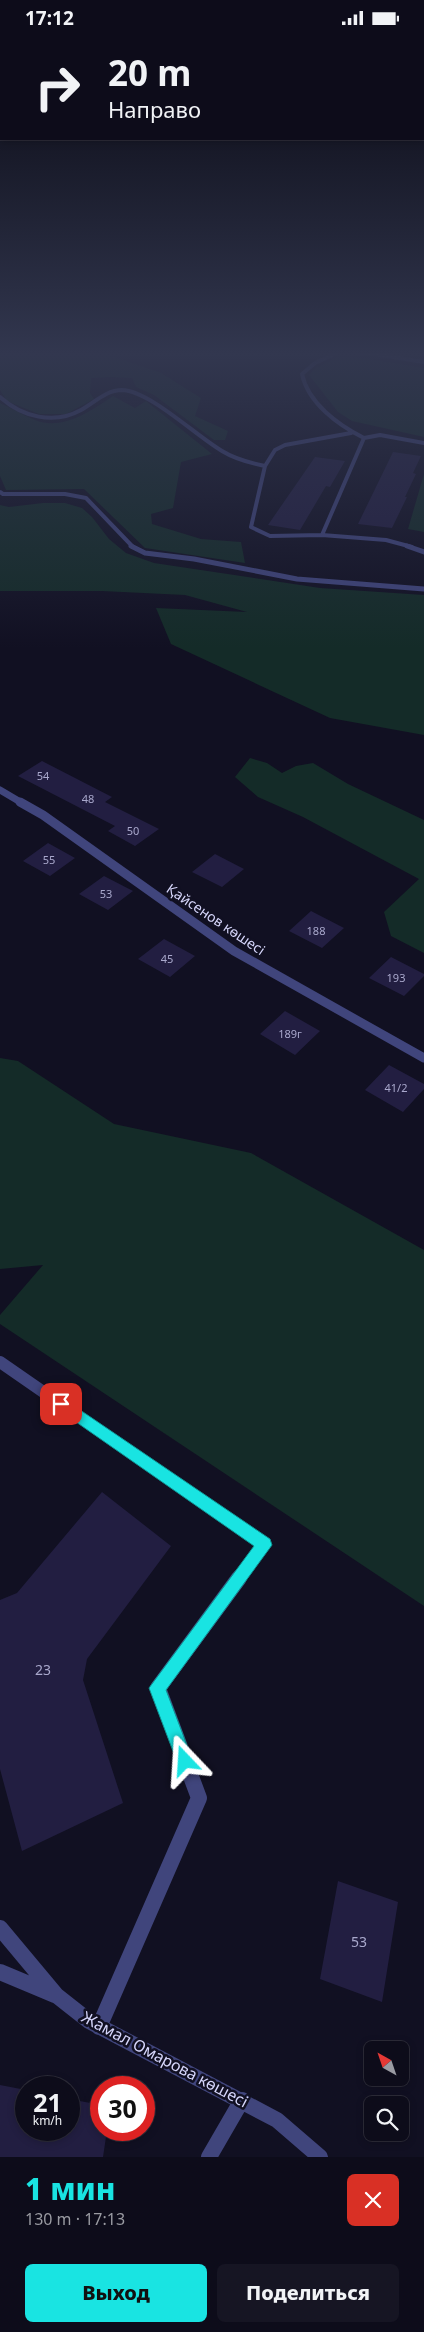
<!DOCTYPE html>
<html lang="ru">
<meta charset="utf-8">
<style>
body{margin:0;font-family:"Noto Sans",sans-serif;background:#161523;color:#f1f3f6;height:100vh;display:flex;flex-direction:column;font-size:19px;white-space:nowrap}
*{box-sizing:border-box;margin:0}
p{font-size:16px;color:#9a9ba2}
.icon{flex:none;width:28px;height:28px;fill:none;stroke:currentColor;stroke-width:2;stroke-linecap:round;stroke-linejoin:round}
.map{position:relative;height:2122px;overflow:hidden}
.details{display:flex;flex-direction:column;background:#0d0c1a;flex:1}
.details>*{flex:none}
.top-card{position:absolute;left:0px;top:0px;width:425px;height:105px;box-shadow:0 2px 8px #0003,0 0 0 1px #2d2c39;background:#0d0c1a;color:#f1f3f6;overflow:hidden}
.needle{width:32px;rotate:320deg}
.buttons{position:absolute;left:364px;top:2006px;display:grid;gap:10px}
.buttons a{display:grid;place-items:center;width:45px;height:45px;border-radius:8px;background:#0d0c1a;box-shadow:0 2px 8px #0003,0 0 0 1px #2d2c39;font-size:25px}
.speed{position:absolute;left:15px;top:2041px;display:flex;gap:10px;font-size:25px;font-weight:700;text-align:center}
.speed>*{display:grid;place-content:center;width:65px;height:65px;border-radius:50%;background:#0d0c1a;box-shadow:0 2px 8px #0003,0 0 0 1px #2d2c39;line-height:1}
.speed small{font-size:12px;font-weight:400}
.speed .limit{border:8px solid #d22;background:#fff;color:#111}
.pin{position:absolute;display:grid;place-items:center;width:42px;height:42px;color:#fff;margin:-21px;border-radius:10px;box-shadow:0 2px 8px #0006}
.me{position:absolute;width:55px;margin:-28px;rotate:340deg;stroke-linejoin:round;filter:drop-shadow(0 0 4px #0008)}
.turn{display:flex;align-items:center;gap:18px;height:105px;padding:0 25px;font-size:22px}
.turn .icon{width:65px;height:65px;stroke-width:2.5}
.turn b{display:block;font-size:35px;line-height:42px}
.round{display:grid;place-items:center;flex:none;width:52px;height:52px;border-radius:8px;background:#161523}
.overview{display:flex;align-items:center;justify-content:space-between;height:85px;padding:0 25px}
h1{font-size:30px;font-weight:800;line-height:38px;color:#19e4e2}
.primary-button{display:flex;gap:10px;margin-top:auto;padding:10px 25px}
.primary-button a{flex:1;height:58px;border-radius:8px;background:#19e4e2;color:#111;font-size:20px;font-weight:800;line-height:58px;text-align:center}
.primary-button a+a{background:#161523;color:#f1f3f6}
.status{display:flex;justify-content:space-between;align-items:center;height:35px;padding:0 25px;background:#0d0c1a;direction:ltr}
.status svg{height:14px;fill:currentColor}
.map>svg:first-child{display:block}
</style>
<div class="status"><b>17:12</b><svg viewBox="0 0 49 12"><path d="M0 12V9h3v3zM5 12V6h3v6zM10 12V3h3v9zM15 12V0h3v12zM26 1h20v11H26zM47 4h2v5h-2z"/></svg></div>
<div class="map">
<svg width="424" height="2122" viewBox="0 0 424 2122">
<rect width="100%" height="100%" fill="#111022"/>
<!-- green -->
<path fill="#142b28" d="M 0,316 L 108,316 L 112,321 L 161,338 L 201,363 L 195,381 L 228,396 L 225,405 L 214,405 L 154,360 L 136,352 L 132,343 L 111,342 L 91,343 L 90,358 L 94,364 L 66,379 L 39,379 L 7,366 L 0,355 Z
M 338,322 L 364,323 L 424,333 L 424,402 L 352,386 L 338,377 L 309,340 L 316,333 Z
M 113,361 L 135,373 L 146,366 L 212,419 L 181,427 L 173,473 L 151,479 L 152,489 L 201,504 L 241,507 L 245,528 L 145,513 L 84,454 L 6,455 L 0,441 L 0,368 C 11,373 23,380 35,385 C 63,396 91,376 113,361 Z
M 424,439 L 424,497 L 408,494 Z
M 43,468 L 65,468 L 82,473 L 92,482 L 109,504 L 126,518 L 154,528 L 320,553 L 424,560 L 424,700 L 330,683 L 171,609 L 156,573 L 247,577 L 185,560 L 102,556 L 0,556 L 0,470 L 9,472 Z
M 250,723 L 267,728 L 282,738 L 296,731 L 313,728 L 348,749 L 424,785 L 424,918 L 391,901 L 384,877 L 419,844 L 303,782 L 258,762 L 235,742 Z
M 0,1023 L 18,1026 L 114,1089 L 251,1118 L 424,1215 L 424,1571 L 0,1289 L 0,1280 L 43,1230 L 0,1234 Z"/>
<!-- building -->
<path fill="#221e41" d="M 393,417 L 421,421 L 413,438 L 416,439 L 405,462 L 407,462 L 392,493 L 358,489 Z
M 315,422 L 345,426 L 330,452 L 326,451 L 300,495 L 268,490 Z
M 42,726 L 112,762 L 105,767 L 159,794 L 135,811 L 108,796 L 115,791 L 18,741 Z
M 48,808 L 75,823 L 50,841 L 23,826 Z
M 215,819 L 244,834 L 222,852 L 192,837 Z
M 104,841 L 133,856 L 108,875 L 79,859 Z
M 311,876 L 344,893 L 322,913 L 289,896 Z
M 164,904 L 195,921 L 170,942 L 138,924 Z
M 391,922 L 424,939 L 424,941 L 404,961 L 369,943 Z
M 285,976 L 320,996 L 295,1020 L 260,999 Z
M 389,1030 L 424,1049 L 424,1054 L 403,1077 L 365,1055 Z
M 102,1457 L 171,1511 L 87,1624 L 83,1645 L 123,1768 L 22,1816 L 0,1734 L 0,1565 L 17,1558 Z
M 338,1846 L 398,1867 L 382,1967 L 320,1944 Z
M 0,2050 L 26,2055 L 26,2095 L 69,2095 L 69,2064 L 101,2070 L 101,2095 L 107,2095 L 103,2122 L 0,2122 Z"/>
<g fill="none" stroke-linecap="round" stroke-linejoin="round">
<!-- service-far1 -->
<path stroke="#40457c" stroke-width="4" d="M 334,316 L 368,318 L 424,327
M 0,362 C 22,382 54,390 81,375 C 94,368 106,355 122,355 C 150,356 196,401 222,416 C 235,424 250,428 265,431 L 275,415 L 285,410 L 351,398
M 364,403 L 380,400 L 424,408
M 265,431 L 251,492 L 270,501 L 322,500 L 386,505 L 412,512
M 0,457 L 3,459 L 65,459 L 86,463 L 133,512
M 322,500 L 364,403 C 338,390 308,368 302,339 L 315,328 L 339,317"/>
<!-- service -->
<path stroke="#40457c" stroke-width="5" d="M 131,511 L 145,518 L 194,524 L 297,544 L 424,554
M 407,511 L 424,517"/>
<!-- minor-far3 -->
<path stroke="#40457c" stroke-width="7" d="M 0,755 L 22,768"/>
<!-- minor-far2 -->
<path stroke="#40457c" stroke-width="9" d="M 20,767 L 43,780 L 234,916 L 424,1023"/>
<!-- minor-far1 -->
<path stroke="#40457c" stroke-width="12" d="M 0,1327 L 264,1510 L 238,1545"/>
<!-- minor -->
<path stroke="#40457c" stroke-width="16" d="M 0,1893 L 56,1960 L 89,1986 L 277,2085 L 320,2122
M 0,1937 L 55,1960
M 99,1992 L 199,1763 L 158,1653 L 239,1543
M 209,2122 L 242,2065"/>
</g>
<!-- sky -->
<linearGradient id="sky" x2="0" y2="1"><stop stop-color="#090913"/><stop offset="0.52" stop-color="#32374f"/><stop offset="1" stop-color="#32374f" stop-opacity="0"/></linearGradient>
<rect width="424" height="613" fill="url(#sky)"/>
<!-- route -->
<path fill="#19e4e2" stroke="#109493" d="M 61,1362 L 270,1504 L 272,1510 L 166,1655 L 193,1726 L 191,1732 L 185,1735 L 179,1732 L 149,1653 L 254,1511 L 56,1373 L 54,1369 L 56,1364 Z"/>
<g text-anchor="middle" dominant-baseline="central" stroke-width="5" stroke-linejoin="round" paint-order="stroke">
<!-- number labels -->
<g font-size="11" fill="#a9a8cc">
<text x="43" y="740">54</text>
<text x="88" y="763">48</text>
<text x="133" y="795">50</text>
<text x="49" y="824">55</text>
<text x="106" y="858">53</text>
<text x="316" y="895">188</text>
<text x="167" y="923">45</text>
<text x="396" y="942">193</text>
<text x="290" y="998">189г</text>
<text x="396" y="1052">41/2</text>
</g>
<!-- street labels -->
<g font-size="14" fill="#d6d6fb" stroke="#111022">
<text transform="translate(216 884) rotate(34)">Қайсенов көшесі</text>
</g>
<!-- near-number labels -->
<g font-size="14" fill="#a9a8cc">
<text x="43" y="1634">23</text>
<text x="359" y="1906">53</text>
</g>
<!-- near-street labels -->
<g font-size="16" fill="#d6d6fb" stroke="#111022">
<text transform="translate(165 2024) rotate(28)">Жамал Омарова көшесі</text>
</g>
</g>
</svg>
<div class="buttons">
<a><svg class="needle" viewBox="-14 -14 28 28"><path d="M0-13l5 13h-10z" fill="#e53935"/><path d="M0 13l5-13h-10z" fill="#9a9ba2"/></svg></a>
<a><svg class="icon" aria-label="search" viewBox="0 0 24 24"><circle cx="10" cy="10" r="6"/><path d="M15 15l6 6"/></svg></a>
</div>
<div class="speed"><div>21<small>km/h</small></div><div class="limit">30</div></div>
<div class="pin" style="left:61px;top:1369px;background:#d93025"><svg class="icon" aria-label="arrive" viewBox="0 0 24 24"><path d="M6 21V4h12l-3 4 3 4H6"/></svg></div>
<svg class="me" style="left:185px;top:1726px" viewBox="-20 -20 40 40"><path d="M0-17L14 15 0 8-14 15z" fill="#19e4e2" stroke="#fff" stroke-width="4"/></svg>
<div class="top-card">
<div class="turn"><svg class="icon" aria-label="right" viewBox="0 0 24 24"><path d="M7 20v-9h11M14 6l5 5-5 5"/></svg><div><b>20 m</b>Направо</div></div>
</div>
</div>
<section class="details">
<div class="overview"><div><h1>1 мин</h1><p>130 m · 17:13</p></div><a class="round" style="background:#d93025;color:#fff"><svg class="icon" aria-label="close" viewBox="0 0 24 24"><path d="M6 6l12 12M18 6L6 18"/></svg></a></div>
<div class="primary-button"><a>Выход</a><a>Поделиться</a></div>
</section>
